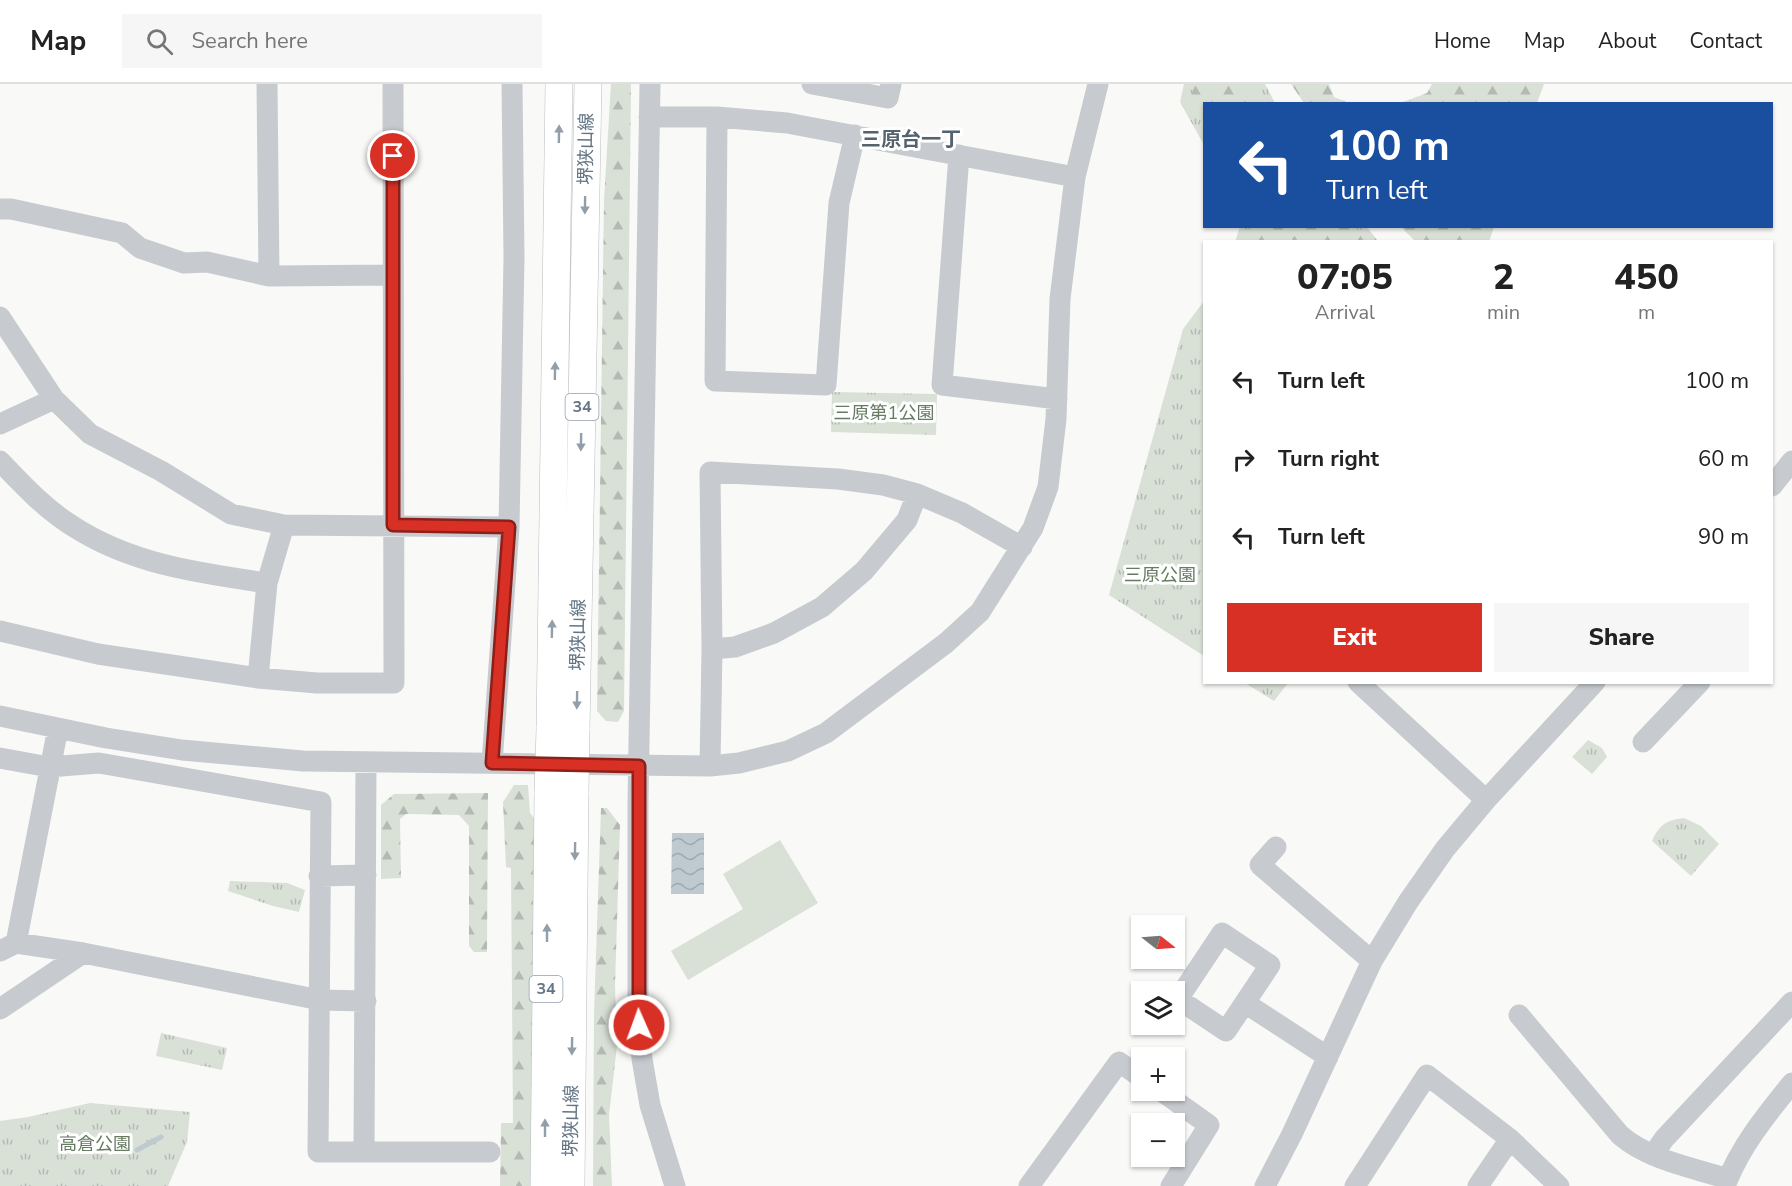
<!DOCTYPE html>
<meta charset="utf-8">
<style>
body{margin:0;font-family:"Nunito Sans","Noto Sans JP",sans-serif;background:#f6f6f6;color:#222;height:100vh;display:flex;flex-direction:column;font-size:22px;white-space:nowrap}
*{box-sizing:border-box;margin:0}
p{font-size:20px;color:#767676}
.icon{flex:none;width:33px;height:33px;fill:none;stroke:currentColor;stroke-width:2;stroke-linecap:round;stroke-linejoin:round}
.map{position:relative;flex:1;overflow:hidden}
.panel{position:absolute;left:1203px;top:156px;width:570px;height:444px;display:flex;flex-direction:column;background:#fff;border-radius:0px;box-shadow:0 2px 4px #0004}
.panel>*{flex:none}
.top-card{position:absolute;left:1203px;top:18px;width:570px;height:126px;border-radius:0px;box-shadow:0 2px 4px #0004;background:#1a4fa0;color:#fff;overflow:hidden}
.needle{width:39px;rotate:107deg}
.controls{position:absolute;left:1131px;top:831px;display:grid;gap:12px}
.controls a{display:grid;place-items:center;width:54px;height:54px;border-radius:0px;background:#fff;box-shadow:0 2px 4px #0004;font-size:30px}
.pin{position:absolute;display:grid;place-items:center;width:51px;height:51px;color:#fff;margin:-26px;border:3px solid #fff;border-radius:50%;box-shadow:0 2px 6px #0007}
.me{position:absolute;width:66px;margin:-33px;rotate:358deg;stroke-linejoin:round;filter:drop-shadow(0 0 4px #0008)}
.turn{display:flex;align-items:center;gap:21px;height:126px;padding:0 24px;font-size:27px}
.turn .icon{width:78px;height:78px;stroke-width:2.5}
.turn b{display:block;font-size:42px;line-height:51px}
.eta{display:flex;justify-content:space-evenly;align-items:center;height:102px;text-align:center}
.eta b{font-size:36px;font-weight:800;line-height:42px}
.action{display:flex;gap:12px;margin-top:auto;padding:12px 24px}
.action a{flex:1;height:69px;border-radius:0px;background:#d93025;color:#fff;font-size:24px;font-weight:800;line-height:69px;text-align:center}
.action a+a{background:#f6f6f6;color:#222}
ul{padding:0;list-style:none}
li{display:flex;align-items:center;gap:18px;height:78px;padding:0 24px}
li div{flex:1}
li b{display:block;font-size:22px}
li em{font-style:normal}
header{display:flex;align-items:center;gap:36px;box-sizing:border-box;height:84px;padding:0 30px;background:#fff;border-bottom:2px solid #e0e0e0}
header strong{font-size:28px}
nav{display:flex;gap:33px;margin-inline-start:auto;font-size:21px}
.search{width:420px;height:54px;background:#f6f6f6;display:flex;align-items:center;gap:15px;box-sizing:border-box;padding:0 21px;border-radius:0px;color:#767676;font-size:22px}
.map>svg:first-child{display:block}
</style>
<header>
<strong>Map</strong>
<div class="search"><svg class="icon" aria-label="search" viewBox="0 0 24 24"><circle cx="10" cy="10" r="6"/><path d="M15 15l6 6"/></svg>Search here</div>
<nav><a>Home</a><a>Map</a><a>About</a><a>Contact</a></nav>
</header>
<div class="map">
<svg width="1792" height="1102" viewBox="0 0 1792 1102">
<defs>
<pattern id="grass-tufts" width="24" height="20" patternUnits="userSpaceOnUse" patternTransform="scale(1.5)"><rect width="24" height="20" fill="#d9e0d6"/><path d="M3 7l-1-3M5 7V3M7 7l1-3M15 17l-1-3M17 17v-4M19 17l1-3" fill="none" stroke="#b4bab3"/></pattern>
<pattern id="forest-firs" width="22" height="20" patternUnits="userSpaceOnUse" patternTransform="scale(1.5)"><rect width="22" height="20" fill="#d9e0d6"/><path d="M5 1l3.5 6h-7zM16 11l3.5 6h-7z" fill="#b4bab3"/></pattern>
<pattern id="water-waves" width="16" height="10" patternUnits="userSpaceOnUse" patternTransform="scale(1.5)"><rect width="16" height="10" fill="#becacf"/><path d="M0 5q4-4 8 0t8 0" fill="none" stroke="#9ea9ae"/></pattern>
</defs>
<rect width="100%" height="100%" fill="#f9faf7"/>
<!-- grass -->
<path fill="url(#grass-tufts)" d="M 1184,0 L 1265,0 L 1275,19 L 1204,20 L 1204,61 L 1180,18 Z
M 1240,142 L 1367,143 L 1378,157 L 1235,158 Z
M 1204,217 L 1204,572 L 1109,511 L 1183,245 Z
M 832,308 L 937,310 L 936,351 L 831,348 Z
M 1245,599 L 1288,599 L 1274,617 Z
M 1588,656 L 1602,664 L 1607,673 L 1592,690 L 1572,673 Z
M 1684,734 L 1701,742 L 1719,760 L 1691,792 L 1652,757 C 1659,741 1666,736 1684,734 Z
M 230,797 L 287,799 L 305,806 L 299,828 L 273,822 L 228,807 Z
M 161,949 L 227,964 L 222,986 L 156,972 Z
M 90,1019 L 190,1028 L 187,1058 L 168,1102 L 0,1102 L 0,1037 L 28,1033 Z"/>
<!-- forest -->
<path fill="url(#forest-firs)" d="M 611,0 L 631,0 L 624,627 L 618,638 L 606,637 L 597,627 L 604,116 Z
M 1194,0 L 1244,0 L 1257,19 L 1204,20 L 1204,37 L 1191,14 Z
M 1291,0 L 1329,0 L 1334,13 L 1349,19 L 1304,19 Z
M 1432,0 L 1544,0 L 1537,19 L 1400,19 L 1427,9 Z
M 1251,142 L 1354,143 L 1366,157 L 1250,157 Z
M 1401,143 L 1494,143 L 1489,158 L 1415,157 Z
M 514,701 L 528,701 L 530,729 L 536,737 L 532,1102 L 500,1102 L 501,1039 L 513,1039 L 511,784 L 506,783 L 503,718 Z
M 488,709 L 487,868 L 474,868 L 469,862 L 469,742 L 459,731 L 406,730 L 400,735 L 401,794 L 381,795 L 381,721 L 394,710 Z
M 601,724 L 607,724 L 620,741 L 615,901 L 617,962 L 609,1031 L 612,1102 L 593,1102 L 594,929 Z"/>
<!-- pitch -->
<path fill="#d9e0d6" d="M 780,756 L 818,819 L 688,896 L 671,867 L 743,825 L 723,790 Z"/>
<!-- water -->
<path fill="url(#water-waves)" d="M 672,749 L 704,749 L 704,810 L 671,810 Z"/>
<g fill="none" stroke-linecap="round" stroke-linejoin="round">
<!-- stream -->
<path stroke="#becacf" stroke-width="5" d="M 137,1066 L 161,1053"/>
<!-- major casing -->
<g stroke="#b8bdc1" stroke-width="28">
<path id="major" d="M 550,645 L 559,0
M 576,646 L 588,0
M 544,1102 L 548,708
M 571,1102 L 575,708"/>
</g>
<!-- minor -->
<path stroke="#c7cbcf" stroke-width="21" d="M 267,0 L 269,192 L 393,191
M 650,0 L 638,719 L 638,924 L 642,975 L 650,1021 L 675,1102
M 812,0 L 888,14 L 891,0
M 649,33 L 717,33 L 787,39 L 1075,93
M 717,33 L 715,297 L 826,301 L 839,119 L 855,51
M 959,71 L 942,301 L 1057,315
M 0,125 L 11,125 L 122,149 L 140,164 L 184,179 L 207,178 L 269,192
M 0,233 L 54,315 L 90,350 L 161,387 L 231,430 L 284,441 L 509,443
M 0,340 L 54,315
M 0,377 C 22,400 44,424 71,441 C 130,480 198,489 267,499
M 1772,402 L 1792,377
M 0,547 L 98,570 L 258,594 L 317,599 L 394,599 L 393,0
M 712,565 L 735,563 L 774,549 L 822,523 L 864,487 L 907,436 L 917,410
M 258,594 L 267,499 L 284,441
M 1358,598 L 1486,716
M 0,632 L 106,654 L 182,666 L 303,677 L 710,682 L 739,679 L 788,667 L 826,649 L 946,559 L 980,528 L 1033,444 L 1048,403 L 1056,335 L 1060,215 L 1075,93 L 1098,0
M 1643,658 L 1700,598
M 0,674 L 49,683 L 99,679 L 321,718 L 318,1068 L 490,1068
M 492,679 L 509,443 L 514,173 L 512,0
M 710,682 L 712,565 L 710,388 L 838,395 L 883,401 L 917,410 L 962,429 L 1022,463
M 1276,763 L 1260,781 L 1372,877
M 319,792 L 366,791
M 1222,849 L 1270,881 L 1226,947 L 1178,915 Z
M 16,859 L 58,644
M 0,867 L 16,859 L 83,869 L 320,916 L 366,917
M 1245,919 L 1328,973
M 0,925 L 83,869
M 1519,931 L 1620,1051 C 1649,1076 1691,1083 1728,1095
M 1160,1006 L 1209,1041 L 1171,1102
M 364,1067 L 366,679
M 1653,1071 L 1664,1055 L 1792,918
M 1029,1102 L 1119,978 L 1142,994
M 1265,1102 L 1292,1050 L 1372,877 L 1408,818 L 1445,765 L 1486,716 L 1595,598
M 1355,1102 L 1427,991 L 1510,1055 L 1559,1102
M 1478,1102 L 1510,1055
M 1725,1102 C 1740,1063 1766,1031 1792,999"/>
<!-- major -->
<use href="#major" stroke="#fff" stroke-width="27"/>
<!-- major-bridge casing -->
<g stroke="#b8bdc1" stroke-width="28" stroke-linecap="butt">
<path id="major-bridge" d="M 548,708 L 550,645
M 575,708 L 576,646"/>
</g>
<!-- major-bridge -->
<use href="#major-bridge" stroke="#fff" stroke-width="27"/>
</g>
<!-- one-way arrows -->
<defs><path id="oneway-solid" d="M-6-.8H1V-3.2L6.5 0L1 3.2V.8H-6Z" transform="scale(1.5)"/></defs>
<g fill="#929ea9">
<use href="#oneway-solid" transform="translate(559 50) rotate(-89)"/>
<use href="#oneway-solid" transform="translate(585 121) rotate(91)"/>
<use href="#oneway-solid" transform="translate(555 287) rotate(-89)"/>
<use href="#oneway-solid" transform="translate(581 358) rotate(91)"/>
<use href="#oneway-solid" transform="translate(552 545) rotate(-89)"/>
<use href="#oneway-solid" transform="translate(577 616) rotate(91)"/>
<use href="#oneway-solid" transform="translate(575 767) rotate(91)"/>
<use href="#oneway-solid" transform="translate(547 849) rotate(-90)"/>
<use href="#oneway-solid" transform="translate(572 962) rotate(91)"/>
<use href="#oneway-solid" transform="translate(545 1044) rotate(-90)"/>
</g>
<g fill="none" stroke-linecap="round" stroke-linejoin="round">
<!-- route casing -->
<g stroke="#8d1f18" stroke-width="15">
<path id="route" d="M 393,72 L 393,441 L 509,443 L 492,679 L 639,682 L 639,941"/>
</g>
<!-- route -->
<use href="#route" stroke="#d93025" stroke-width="10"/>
</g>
<g text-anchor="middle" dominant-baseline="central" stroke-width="6" stroke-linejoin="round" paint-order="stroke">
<!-- shield labels -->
<g fill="#fff" stroke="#929ea9" stroke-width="1.5">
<rect x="565.5" y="310" width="33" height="26" rx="4.5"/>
<rect x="529.5" y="892" width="33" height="26" rx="4.5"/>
</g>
<g font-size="16" font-weight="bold" fill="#637584">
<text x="582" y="323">34</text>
<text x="546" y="905">34</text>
</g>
<!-- street labels -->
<g font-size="18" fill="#637584" stroke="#fff">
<text transform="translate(586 65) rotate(-89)">堺狭山線</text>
<text transform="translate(578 551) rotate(-89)">堺狭山線</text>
<text transform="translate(571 1037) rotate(-89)">堺狭山線</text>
</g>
<!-- park labels -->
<g font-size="18" fill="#667b62" stroke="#fff">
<text x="884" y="329">三原第1公園</text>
<text x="1160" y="491">三原公園</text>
<text x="95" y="1060">高倉公園</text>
</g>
<!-- neighbourhood labels -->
<g font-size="20" font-weight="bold" fill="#55636e" stroke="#fff">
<text x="911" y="55">三原台一丁</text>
</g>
</g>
</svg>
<div class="controls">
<a><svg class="needle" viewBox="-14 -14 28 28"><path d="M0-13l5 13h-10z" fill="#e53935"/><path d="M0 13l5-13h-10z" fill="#767676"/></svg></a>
<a><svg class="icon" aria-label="layers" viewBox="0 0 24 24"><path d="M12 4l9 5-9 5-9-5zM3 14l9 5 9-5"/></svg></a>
<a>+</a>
<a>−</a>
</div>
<div class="pin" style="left:393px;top:72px;background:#d93025"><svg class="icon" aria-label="arrive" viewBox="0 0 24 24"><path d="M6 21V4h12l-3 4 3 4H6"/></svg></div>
<svg class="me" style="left:639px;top:941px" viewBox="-20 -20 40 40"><circle r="17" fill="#d93025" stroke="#fff" stroke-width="3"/><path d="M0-11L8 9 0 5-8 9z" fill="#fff"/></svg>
<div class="top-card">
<div class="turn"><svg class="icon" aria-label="left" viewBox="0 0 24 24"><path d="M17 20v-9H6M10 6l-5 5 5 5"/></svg><div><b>100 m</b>Turn left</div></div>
</div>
<section class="panel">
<div class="eta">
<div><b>07:05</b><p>Arrival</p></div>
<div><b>2</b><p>min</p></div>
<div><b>450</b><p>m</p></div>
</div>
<ul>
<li><svg class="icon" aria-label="left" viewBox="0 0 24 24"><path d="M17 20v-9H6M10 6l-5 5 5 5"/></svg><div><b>Turn left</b></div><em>100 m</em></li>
<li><svg class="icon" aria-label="right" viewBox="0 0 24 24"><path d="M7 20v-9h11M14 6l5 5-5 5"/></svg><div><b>Turn right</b></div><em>60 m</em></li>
<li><svg class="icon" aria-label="left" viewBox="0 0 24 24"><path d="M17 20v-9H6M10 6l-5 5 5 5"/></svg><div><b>Turn left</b></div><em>90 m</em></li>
</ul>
<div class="action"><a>Exit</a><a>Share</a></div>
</section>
</div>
